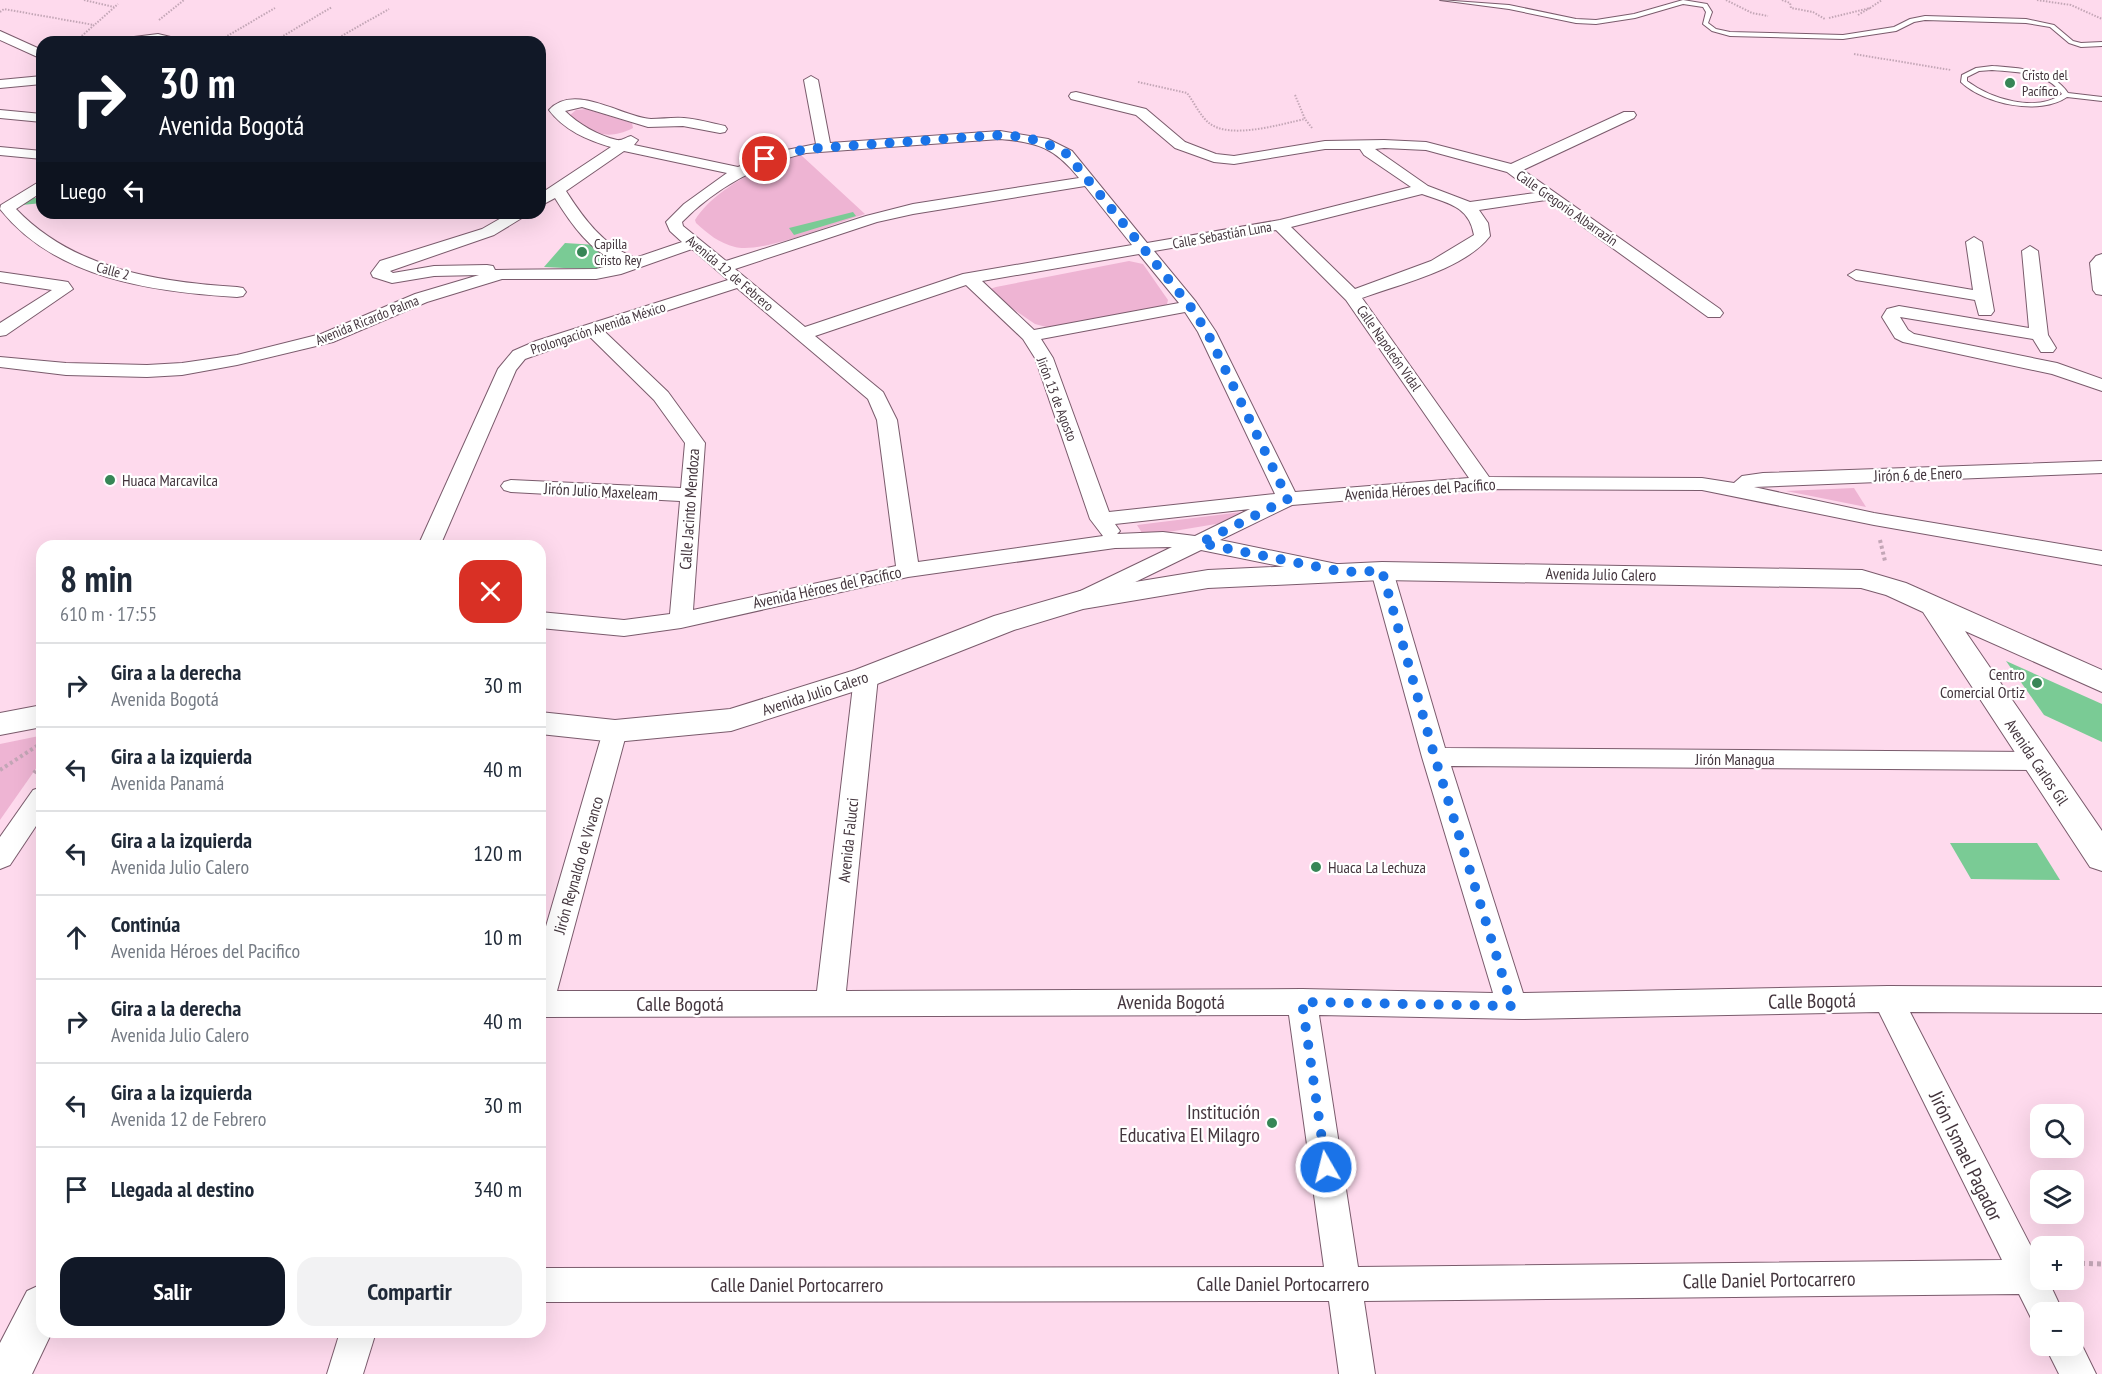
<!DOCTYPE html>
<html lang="es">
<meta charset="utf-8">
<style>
body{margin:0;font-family:"PT Sans Narrow",sans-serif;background:#f2f2f3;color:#1f2937;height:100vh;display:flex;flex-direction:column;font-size:22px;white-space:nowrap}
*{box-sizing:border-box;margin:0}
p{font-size:20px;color:#747a83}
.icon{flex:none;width:33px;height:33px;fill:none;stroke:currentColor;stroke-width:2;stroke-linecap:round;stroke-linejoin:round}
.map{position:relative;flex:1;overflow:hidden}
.panel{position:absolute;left:36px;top:540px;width:510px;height:798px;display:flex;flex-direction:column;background:#fff;border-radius:18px;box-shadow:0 6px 24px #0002}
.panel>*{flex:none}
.top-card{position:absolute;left:36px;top:36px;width:510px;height:183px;border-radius:18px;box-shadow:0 6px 24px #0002;background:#111827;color:#fff;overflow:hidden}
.controls{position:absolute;left:2030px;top:1104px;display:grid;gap:12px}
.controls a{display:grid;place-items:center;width:54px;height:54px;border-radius:12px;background:#fff;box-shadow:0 6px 24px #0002;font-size:30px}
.pin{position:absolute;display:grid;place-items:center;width:51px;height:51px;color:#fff;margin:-26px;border:3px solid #fff;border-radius:50%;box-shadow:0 2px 6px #0007}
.me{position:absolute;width:66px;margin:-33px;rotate:352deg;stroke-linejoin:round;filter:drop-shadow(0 0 4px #0008)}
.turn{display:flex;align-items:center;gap:21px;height:126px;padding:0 24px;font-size:27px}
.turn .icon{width:78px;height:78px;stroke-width:2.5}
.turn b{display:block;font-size:42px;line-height:51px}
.then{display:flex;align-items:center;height:57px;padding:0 24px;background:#0003;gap:12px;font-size:22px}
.round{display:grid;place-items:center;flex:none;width:63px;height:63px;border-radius:18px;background:#f2f2f3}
.head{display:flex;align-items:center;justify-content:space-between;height:102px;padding:0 24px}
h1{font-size:36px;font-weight:800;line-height:45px}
.button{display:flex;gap:12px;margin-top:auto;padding:12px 24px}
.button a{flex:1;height:69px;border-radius:18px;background:#111827;color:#fff;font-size:24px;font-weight:800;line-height:69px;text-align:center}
.button a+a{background:#f2f2f3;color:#1f2937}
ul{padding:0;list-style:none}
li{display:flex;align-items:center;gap:18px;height:84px;padding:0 24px;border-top:2px solid #e0e1e3}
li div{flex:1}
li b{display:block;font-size:22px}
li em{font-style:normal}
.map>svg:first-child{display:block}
</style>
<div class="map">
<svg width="2102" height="1374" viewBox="0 0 2102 1374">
<rect width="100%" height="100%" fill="#fedaed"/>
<g fill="#eeb4d3">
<path d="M586,109l46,14 1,5c-28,14 -42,4 -64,-12l7,-6z"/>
<path d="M801,155l64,59c-29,9 -103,40 -130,33 -16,-4 -27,-13 -39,-24l-1,-3c18,-30 72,-59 106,-65z"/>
<polygon points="1129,261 1143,264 1168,300 1167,304 1160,307 1050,328 1035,324 990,293 990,289 996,287"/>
<polygon points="1854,488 1866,507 1786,491"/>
<polygon points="1242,512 1234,521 1144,536 1137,525"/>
<polygon points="39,736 42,737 42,760 0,820 0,744"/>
</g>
<g fill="#7acb95">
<polygon points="29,198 42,198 42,203 22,205"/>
<polygon points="853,212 856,216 794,235 789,228"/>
<polygon points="565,243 596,245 614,259 604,270 544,267"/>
<polygon points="2006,661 2102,704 2102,742 2044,715"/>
<polygon points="1950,843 2037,843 2060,880 1971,879"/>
</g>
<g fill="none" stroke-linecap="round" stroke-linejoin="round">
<defs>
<g id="service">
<polygon points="1440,0 1509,5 1576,19 1596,20 1634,14 1683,0 1707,4 1712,12 1708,23 1716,29 1730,32 1843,35 1894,27 1910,19 1925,16 2026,19 2054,25 2073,41 2081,43 2102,42 2102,46 2081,47 2069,43 2050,27 2026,23 1925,20 1914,22 1896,31 1843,39 1730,36 1712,31 1703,24 1706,12 1703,7 1683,4 1635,18 1596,24 1576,23 1509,9"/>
<path d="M1992,66c26,2 60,3 76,27l34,4v4l-35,-4c-27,19 -83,7 -106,-15l1,-7 14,-7zM1992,70c24,2 56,2 70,24 -26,19 -71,5 -95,-13v-4l12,-6z"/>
</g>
<g id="minor">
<polygon points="0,31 42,50 42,59 0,40"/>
<polygon points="158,34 179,39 181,42 120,42 126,38"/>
<polygon points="42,76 42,84 0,88 0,80"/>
<path d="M811,76l7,4 12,63 170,-12 48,8 24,12 75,92 133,-23 131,-33 -47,-32 -4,-6h-35l-91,15 -20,-2 -39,-14 -39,-33 -65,-16 -2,-3 2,-3 5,-1 70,17 39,33 31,12 18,2 91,-15 59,-1 42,2 85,22 113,-52h10l2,3 -2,3 -111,52 197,139 3,4 -3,4h-12l-162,-117 -67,10 9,13 2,13c-25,33 -90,48 -128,62l127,179 213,1 32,5 8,-7 21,-3 339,-12v12l-348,14 120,26 228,38v14l-228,-40 -172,-35 -219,-1 -191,16 -72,35 131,27 3,5 -3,5 -8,2 -142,-29 -113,55 -8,2 -8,-2 -3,-5 3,-5 100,-48 -57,1 -207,29 -227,51 -57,8 -84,-8v-16l84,8 46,-6 10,-113 -169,-9 -7,-2 -3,-4 3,-4 7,-2 170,8 4,-45 -31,-43 -65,-64 -64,23 -9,11 -76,176h-22l80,-177 15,-18 23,-10 192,-61 -36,-31 -71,25 -25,5h-94l-75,23 -94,40 -96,23 -55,10 -35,2 -81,-2 -66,-8v-10l66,6 81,2 35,-2 55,-8 84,-21 94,-40 64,-19 -45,1 -42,7 -19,-6 -2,-4 9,-12 102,-32 28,-16h20l-36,22 -104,36 3,2 41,-7 53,-1 6,1 2,4 101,-1 23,-6c-29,-12 -48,-39 -64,-65l-15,8v-12l71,-47c-24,-7 -47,-17 -62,-37 25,-28 73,7 102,9 11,0 22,-2 33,-1 13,1 28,5 41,8l2,3 -2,3 -5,1 -37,-7 -35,1 -66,-20 -17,4c13,13 34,25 52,29 5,1 9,-3 14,-4l7,4 -4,5 104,22 34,-14 44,-9 -12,-64zM1000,139c38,3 55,9 79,39l-166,26 -47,12 -140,45 -43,-35 -1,-4c33,-34 77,-58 124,-69zM1384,148l42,2 81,22 28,21 -65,9 -42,-16 -53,-37zM624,151l103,22 -43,31 -18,18 4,9 12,11 -47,16c-32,-13 -51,-39 -69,-67zM1085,186l47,59 -169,29 -158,53 -70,-58 142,-47 36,-8zM1422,194c24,9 47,11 52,41l-43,26 -76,28 -64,-62zM1276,230l70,70 123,178 -174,14 -79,-160 -20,-30 -42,-51zM1139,254l40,49 -145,27 -52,-49zM966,285l57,54 12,19 55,161 13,17 -185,26 -21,-142 -14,-28 -68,-56zM737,288l131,111 9,21 19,146 -203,44 12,-167 -37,-51 -64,-61zM1185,312l13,20 77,162 -166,18 -56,-154 -12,-19zM1250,509l-55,27 -32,-4 -46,2 3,-3 -5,-7z"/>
<polygon points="0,110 42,114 42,122 0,118"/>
<polygon points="0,147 42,151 42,159 0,155"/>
<path d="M42,180v12l-26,17c57,60 142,73 221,78l6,1 3,4 -3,4 -6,1c-83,-5 -182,-18 -237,-88l1,-4z"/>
<polygon points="1974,237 1982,242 1994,311 1991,315 1979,315 1975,300 1856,280 1848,275 1856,270 1973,290 1966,242"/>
<polygon points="2030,246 2038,251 2048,335 2056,348 2053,352 2041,352 2033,339 1900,317 1908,330 1914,334 2057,363 2102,379 2102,391 2052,374 1903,342 1895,338 1882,317 1887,309 1899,306 2029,328 2022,251"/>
<polygon points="2102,254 2102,295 2096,294 2093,290 2090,263 2096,256"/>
<polygon points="0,272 62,281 68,282 73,289 6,335 0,336 0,323 52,290 0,282"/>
<path d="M1382,564l8,2 3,5 52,177 590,4 9,2 4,7 -4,7 -9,2 -584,-4 72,227 365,-7 214,1v26l-192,-1 130,252v16h8l15,32h-23v15l-6,-3 -15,-30 -655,7 11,73h-36l-10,-73 -789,1v-34l784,-1 -35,-252 -749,2v-70l63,-216 3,-6 9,-3 9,3 3,6 -70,260h260l37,-314 4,-6 8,-2 8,2 4,6 -32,314 456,-2 191,4 -71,-236 -51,-186 3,-5zM1879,1012l123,248 -644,7 -39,-252 203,4z"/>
<polygon points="42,787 42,817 10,865 0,869 0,837 33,790"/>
<polygon points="340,1332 376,1332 363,1374 327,1374"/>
<polygon points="2073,1332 2076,1333 2096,1374 2059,1374 2045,1346 2073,1346"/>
</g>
<g id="tertiary">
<polygon points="1382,562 1862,570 1906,583 2102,670 2102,692 1965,631 2102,831 2102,871 2090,867 1923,612 1886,595 1861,588 1382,580 1208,588 1083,609 1014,630 877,684 731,731 615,742 540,734 540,712 615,720 730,709 855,670 994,616 1080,591 1208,570"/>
<polygon points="42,705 42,727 0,735 0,713"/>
<polygon points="42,1284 42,1332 52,1332 32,1374 0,1374 0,1343 27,1291"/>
</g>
</defs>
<use href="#service" stroke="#7a5b6c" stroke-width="2"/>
<use href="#minor" stroke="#7a5b6c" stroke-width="2"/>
<use href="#tertiary" stroke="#7a5b6c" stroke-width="2"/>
<g stroke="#c3a6b6" stroke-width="2" stroke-dasharray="1.5 1.5" stroke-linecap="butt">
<polyline points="84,0 114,7"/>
<polyline points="1726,0 1752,13 1768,16"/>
<polyline points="1782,0 1790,3 1791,8 1813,12 1825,19"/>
<polyline points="2037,0 2071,5 2102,19"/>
<polyline points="0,12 4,9 94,25"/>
<polyline points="1858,15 1870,8"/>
<polyline points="1829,18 1870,8 1882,0"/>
<polyline points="159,20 184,0"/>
<polyline points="75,42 118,4"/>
<polyline points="217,42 275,8"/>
<polyline points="273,42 332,7"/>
<polyline points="331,42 389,9"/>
<polyline points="1854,54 1951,70"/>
<path d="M1138,82l49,11c7,9 13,23 22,30 21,17 72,1 96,-4"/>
<polyline points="1295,95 1305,119 1312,128"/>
<polyline points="256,213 262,213"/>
</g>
<g stroke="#c3a6b6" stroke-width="4" stroke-dasharray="3 3" stroke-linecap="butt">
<polyline points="1880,540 1885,561"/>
<polyline points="0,770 40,744"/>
<polyline points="34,773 42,762"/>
</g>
<polyline stroke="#c3a6b6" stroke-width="5" stroke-dasharray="4 4" stroke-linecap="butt" points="2073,1263 2102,1264"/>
<use href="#service" fill="#fff" fill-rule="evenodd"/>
<use href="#minor" fill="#fff" fill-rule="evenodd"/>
<use href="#tertiary" fill="#fff" fill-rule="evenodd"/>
</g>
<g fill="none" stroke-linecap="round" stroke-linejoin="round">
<path stroke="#1a73e8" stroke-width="10" stroke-dasharray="0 18" d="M765,159l41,-10 194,-14c25,1 45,6 67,19l123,152 17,26 81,167 -88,44 143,29 39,-1 53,187 77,248 -210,-4 24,165"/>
</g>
<g fill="#378656" stroke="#fff" stroke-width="2">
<circle cx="2010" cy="83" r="6"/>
<circle cx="582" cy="252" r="6"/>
<circle cx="110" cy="480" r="6"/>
<circle cx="2037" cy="683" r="6"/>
<circle cx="1316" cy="867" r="6"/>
<circle cx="1272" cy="1123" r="6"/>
</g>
<g text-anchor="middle" stroke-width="4.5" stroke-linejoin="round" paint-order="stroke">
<g font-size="14" fill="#43353d" stroke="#fff" text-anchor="start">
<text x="2022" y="80">Cristo del<tspan x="2022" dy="16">Pacífico</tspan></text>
<text x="594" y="249">Capilla<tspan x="594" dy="16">Cristo Rey</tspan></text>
</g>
<g font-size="14" fill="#43353d" stroke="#fff">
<text transform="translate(1567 208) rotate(35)" y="5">Calle Gregorio Albarrazín</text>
<text transform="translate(1222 235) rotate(-10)" y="5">Calle Sebastián Luna</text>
<text transform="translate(113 271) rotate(15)" y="5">Calle 2</text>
<text transform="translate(730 273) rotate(40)" y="5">Avenida 12 de Febrero</text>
<text transform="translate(367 320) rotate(-22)" y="5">Avenida Ricardo Palma</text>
<text transform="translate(598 328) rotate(-18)" y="5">Prolongación Avenida México</text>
<text transform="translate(1389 348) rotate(55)" y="5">Calle Napoleón Vidal</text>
<text transform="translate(1057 399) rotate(69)" y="5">Jirón 13 de Agosto</text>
</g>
<g font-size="16" fill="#43353d" stroke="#fff">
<text transform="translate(1918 474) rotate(-2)" y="6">Jirón 6 de Enero</text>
<text transform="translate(1420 489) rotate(-4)" y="6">Avenida Héroes del Pacífico</text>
<text transform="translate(601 491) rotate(3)" y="6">Jirón Julio Maxeleam</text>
<text transform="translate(689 509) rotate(-86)" y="6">Calle Jacinto Mendoza</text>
<text transform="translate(1601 574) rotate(1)" y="6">Avenida Julio Calero</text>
<text transform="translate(827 587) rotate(-12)" y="6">Avenida Héroes del Pacífico</text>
<text transform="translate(815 693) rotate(-18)" y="6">Avenida Julio Calero</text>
<text x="1735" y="765">Jirón Managua</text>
<text transform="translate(2037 762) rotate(56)" y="6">Avenida Carlos Gil</text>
<text transform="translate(848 840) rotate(-84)" y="6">Avenida Falucci</text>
<text transform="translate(578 865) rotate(-74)" y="6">Jirón Reynaldo de Vivanco</text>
</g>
<g font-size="16" fill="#43353d" stroke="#fff" text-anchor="start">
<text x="122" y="486">Huaca Marcavilca</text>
<text x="2025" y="680" text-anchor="end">Centro<tspan x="2025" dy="18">Comercial Ortiz</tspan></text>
<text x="1328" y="873">Huaca La Lechuza</text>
</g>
<g font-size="20" fill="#43353d" stroke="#fff">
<text transform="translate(1812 1001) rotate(-1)" y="7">Calle Bogotá</text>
<text x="1171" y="1009">Avenida Bogotá</text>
<text x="680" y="1011">Calle Bogotá</text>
<text transform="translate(1966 1156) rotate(64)" y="7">Jirón Ismael Pagador</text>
<text transform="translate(1769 1280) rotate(-1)" y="7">Calle Daniel Portocarrero</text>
<text x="1283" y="1291">Calle Daniel Portocarrero</text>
<text x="797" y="1292">Calle Daniel Portocarrero</text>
</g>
<g font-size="20" fill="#43353d" stroke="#fff" text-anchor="end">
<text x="1260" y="1119">Institución<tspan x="1260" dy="23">Educativa El Milagro</tspan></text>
</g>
</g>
</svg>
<div class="controls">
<a><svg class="icon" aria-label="search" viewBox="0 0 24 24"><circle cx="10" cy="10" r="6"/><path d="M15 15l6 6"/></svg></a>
<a><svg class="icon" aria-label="layers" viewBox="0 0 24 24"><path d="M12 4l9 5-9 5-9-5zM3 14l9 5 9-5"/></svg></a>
<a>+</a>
<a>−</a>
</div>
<div class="pin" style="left:765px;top:159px;background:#d93025"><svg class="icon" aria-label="arrive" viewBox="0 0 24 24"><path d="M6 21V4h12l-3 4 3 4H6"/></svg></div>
<svg class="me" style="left:1326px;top:1167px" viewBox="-20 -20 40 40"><circle r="17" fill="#1a73e8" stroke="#fff" stroke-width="3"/><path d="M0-11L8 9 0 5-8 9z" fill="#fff"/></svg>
<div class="top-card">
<div class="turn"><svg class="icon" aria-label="right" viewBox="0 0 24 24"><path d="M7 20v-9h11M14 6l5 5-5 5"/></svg><div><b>30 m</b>Avenida Bogotá</div></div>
<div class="then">Luego<svg class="icon" aria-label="left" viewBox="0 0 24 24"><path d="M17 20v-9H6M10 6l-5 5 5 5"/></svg></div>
</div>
<section class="panel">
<div class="head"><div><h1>8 min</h1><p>610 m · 17:55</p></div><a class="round" style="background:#d93025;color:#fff"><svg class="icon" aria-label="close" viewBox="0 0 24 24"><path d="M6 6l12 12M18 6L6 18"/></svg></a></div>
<ul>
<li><svg class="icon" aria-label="right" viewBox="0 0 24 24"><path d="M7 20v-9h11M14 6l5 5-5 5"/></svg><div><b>Gira a la derecha</b><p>Avenida Bogotá</p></div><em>30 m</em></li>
<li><svg class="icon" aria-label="left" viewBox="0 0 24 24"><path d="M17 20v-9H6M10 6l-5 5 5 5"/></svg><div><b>Gira a la izquierda</b><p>Avenida Panamá</p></div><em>40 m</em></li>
<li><svg class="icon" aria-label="left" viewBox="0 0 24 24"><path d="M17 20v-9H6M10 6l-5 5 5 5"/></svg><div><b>Gira a la izquierda</b><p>Avenida Julio Calero</p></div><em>120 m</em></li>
<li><svg class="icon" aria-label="ahead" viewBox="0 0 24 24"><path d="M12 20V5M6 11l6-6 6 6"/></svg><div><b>Continúa</b><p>Avenida Héroes del Pacifico</p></div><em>10 m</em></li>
<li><svg class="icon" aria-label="right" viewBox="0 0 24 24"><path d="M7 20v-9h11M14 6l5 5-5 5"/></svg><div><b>Gira a la derecha</b><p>Avenida Julio Calero</p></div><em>40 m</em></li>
<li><svg class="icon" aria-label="left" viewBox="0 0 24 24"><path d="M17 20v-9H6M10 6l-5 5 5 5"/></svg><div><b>Gira a la izquierda</b><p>Avenida 12 de Febrero</p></div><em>30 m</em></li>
<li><svg class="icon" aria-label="arrive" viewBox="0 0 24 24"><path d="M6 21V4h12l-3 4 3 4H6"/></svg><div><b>Llegada al destino</b></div><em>340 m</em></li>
</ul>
<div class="button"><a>Salir</a><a>Compartir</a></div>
</section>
</div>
